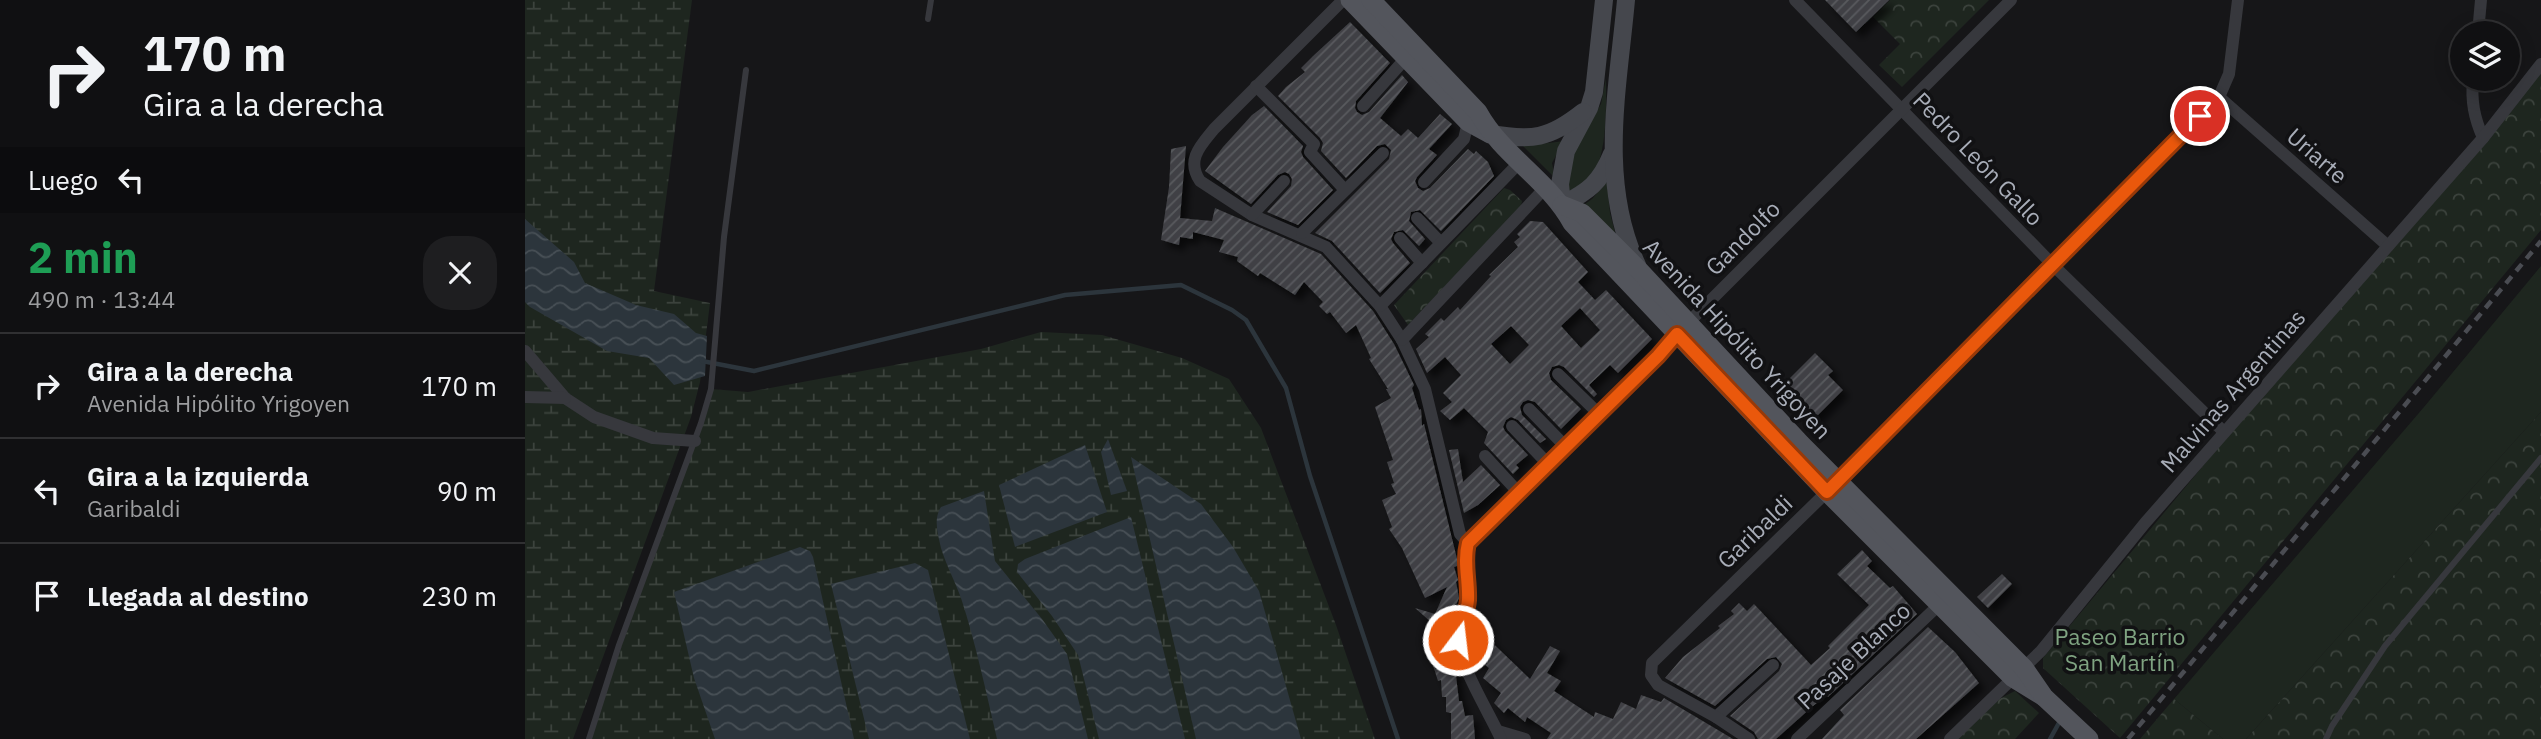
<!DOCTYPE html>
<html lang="es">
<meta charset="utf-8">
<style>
body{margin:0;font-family:"IBM Plex Sans",sans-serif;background:#1e1e20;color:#f1f3f6;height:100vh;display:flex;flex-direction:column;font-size:26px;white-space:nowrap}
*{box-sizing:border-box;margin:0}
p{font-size:23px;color:#9c9d9f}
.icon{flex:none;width:38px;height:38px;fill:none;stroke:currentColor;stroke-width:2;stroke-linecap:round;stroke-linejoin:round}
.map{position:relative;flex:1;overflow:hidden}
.drawer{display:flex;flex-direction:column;background:#101012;width:525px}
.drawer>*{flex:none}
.top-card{background:#101012;color:#f1f3f6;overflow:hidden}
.controls{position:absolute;left:1925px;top:21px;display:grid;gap:14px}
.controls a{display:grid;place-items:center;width:70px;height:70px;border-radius:50%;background:#101012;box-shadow:0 4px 18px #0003,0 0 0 2px #303032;font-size:35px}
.pin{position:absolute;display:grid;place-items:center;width:60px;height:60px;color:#fff;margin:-30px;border:4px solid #fff;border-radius:50%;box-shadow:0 2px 7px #0007}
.me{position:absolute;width:77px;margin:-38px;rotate:15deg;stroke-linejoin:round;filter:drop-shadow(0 0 5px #0008)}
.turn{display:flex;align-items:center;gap:24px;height:147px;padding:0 28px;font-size:32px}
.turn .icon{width:91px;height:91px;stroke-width:2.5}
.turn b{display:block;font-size:49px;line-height:60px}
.then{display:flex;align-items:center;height:66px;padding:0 28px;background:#0003;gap:14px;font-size:26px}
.round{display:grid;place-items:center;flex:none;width:74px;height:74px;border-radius:28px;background:#1e1e20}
.summary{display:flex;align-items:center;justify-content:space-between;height:119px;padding:0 28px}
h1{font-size:42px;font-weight:700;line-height:52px;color:#1e9e55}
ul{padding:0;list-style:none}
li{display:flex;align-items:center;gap:21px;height:105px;padding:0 28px;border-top:2px solid #303032}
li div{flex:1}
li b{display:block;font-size:26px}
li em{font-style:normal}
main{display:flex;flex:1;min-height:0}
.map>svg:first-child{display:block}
</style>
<main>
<section class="drawer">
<div class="top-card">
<div class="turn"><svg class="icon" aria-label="right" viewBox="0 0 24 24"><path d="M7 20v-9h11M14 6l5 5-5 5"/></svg><div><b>170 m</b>Gira a la derecha</div></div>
<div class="then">Luego<svg class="icon" aria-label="left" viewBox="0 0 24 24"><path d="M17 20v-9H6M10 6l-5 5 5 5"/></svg></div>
</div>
<div class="summary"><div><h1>2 min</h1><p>490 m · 13:44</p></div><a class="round"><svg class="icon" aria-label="close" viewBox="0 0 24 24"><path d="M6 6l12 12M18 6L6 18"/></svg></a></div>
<ul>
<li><svg class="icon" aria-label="right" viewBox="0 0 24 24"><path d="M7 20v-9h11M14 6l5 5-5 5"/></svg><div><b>Gira a la derecha</b><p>Avenida Hipólito Yrigoyen</p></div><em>170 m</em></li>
<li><svg class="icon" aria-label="left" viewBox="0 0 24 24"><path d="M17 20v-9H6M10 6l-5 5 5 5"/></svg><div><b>Gira a la izquierda</b><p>Garibaldi</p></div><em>90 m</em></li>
<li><svg class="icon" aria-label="arrive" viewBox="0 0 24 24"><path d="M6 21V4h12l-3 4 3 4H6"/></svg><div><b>Llegada al destino</b></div><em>230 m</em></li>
</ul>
</section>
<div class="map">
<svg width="2016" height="739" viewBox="0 0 2016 739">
<defs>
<pattern id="wetland-marsh" width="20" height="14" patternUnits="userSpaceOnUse" patternTransform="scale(1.75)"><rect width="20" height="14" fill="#1e261f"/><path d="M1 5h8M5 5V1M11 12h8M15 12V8" fill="none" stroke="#3c433d"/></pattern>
<pattern id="park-crowns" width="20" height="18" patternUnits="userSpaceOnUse" patternTransform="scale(1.75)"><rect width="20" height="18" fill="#1e261f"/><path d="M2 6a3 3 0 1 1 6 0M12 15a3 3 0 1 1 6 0" fill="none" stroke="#3c433d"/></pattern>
<pattern id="water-waves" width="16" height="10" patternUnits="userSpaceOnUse" patternTransform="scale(1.75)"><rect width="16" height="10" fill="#2c353c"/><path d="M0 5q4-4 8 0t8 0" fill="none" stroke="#485056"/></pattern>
<pattern id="building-hatch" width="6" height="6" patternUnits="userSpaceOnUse" patternTransform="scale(1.75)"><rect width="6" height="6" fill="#404145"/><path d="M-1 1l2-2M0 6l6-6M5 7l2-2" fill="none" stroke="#595a5e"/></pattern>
<filter id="shadow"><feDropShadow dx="6" dy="6" stdDeviation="3.5" flood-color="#0009"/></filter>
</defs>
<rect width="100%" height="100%" fill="#161618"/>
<g fill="#1e261f">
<path d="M1081,78c0,28 3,89 -22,107 -4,3 -11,4 -16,6l1,-23 4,-17 28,-47z"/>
<polygon points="1039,141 1027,163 1030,178 998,146"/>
<polygon points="1082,182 1085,213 1093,244 1056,207 1067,199"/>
<polygon points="2016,266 2016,412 1721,739 1698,739 1649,699 1899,407"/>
</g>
<g fill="url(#wetland-marsh)">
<polygon points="0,0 167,0 129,291 185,303 175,382 166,417 48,739 0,739"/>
<polygon points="516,332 577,335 657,358 704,379 736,428 811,625 850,739 64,739 186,389 223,392 456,349"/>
</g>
<g fill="url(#park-crowns)">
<polygon points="1365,0 1464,0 1377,87 1354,65 1375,44 1348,17"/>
<polygon points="2016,69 2016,230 1595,738 1518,668 1518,658 1688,454"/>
<polygon points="979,188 985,190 997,201 996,206 883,325 869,305"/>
<polygon points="2016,412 2016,739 1721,739"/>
<polygon points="1490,691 1514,713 1490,739 1432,739 1470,701"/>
<polygon points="1649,699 1698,739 1615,739"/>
</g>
<g fill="url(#water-waves)">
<polygon points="0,219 49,262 60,283 111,305 149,314 171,333 182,336 180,376 149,385 124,358 82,351 5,307 0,302"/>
<polygon points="583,439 602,491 586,495 576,452"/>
<polygon points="560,445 582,512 490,547 474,485"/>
<polygon points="606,457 676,504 708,547 734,591 776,739 671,739"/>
<path d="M459,491l11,70 47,58 25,35 21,85h-91c-11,-47 -21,-95 -36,-141 -6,-17 -15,-33 -20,-50 -3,-13 -8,-29 0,-41z"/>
<polygon points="606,517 660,739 574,739 553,655 527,616 492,572 493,564 500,559"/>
<polygon points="275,547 285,551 288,557 329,739 190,739 169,678 149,592"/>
<polygon points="390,563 403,570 445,739 344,739 306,584"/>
</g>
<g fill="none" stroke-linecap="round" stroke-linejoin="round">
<g stroke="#2c353c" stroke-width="4.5">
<polyline points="177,361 229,371 540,295 656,285 707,310 721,320 761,388 785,476 873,739"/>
<polyline points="1525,739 1535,721"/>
</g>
</g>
<g fill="url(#building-hatch)" fill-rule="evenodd" filter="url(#shadow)">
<polygon points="1300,0 1364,0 1331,32"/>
<polygon points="825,22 865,63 831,101 830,108 832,112 837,115 844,112 877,75 883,82 855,118 876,136 883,129 893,138 915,114 927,124 904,149 912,155 892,177 890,181 893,188 898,191 905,188 943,149 949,154 951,151 963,162 969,176 916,231 895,210 886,212 884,221 900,239 894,246 878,230 869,232 866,239 868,243 885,263 855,293 807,241 790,233 864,159 866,150 860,144 852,146 821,178 796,151 798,143 795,138 753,96 761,87 780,72 776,68 788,56"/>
<polygon points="739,106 778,146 776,152 778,157 808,190 773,225 742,212 766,186 767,179 764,174 760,172 753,175 726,204 680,171 698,147 727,115"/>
<polygon points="661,146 655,218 687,221 690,208 796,254 848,311 869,344 889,385 887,388 894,410 896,409 897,426 899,424 932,559 932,566 929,567 933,580 931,582 934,598 920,630 931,676 934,701 937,701 940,716 948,715 950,739 926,739 926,713 921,712 921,697 917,697 916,680 913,681 899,637 906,622 890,608 910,614 922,587 900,598 877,548 864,529 867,527 857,500 871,494 866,484 869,483 862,462 868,460 850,407 866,398 861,389 863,389 844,359 846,358 831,325 821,333 805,312 802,314 794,306 798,302 779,282 770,295 735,273 733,276 712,261 713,257 694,252 699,240 668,232 668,239 655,237 654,245 636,240 644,187 646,149"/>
<path d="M1005,221l13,1 45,50 -10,10 17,18 11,-10 46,49 -34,34 -8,-8 -21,20 8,9 -3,3 -30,-30 -5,-2 -7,2 -3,6 2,7 30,29 -20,20 -26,-27 -7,-2 -5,2 -3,5 2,8 24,24 -6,4 -22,-23 -7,-3 -5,3 -3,7 2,4 23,24 -12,10 3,3 -6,6 -29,-31 4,-11 -24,-24 -14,12 -10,-9 12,-9 -9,-9 18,-18 -16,-18 -18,16 -11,-24 13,-12 -4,-3 16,-16 3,3 14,-14 2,3 31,-34 -2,-1 29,-28 -4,-5 6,-5 -3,-3zM1055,308l20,22 -19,18 -20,-22zM986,326l18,19 -19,19 -19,-20z"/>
<polygon points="1290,353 1308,371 1303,375 1318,390 1287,421 1255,388"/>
<polygon points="933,449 938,482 956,465 975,485 953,505 939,513 924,450"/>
<polygon points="1337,550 1347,561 1342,566 1365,588 1368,586 1392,614 1303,697 1301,695 1288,706 1251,739 1233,739 1229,732 1205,716 1254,671 1257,664 1251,657 1242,659 1190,706 1140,678 1158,657 1195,628 1193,626 1209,614 1206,611 1214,603 1222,611 1229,604 1286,665 1305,648 1303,646 1344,605 1312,574"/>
<polygon points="1477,574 1487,584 1463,608 1452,597"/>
<polygon points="951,627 1005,679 1025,646 1035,651 1022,673 1036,681 1029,691 1069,717 1070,712 1088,719 1096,702 1111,709 1116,695 1136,702 1139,698 1208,739 1022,739 1026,733 1002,717 1000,722 983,708 979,713 969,703 976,693 958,678 964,668 945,653 943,648 942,640"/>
<polygon points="1403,627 1430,652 1454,683 1391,739 1297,739 1319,715 1315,710"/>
</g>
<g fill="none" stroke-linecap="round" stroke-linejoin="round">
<g stroke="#37383d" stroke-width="6">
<polyline points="403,19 406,0"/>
<polyline points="64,739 94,645 176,423 186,389 199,237 221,70"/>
<polyline points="1801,739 1807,726 1860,646 2016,458"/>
</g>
<g stroke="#37383d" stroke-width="12">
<path d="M818,0l-129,129c-14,17 -28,31 -14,52l52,34 74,32 54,59 22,34 23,49 35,145 8,9"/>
<polyline points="1270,0 1528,265 1699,432"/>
<polyline points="1953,33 1956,0"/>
<path d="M1948,79c-2,22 1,38 10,59"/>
<polyline points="731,86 789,144 785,152 820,190"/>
<polyline points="1694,97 1863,246"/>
<polyline points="838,106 881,58"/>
<polyline points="899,182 939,139 943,122"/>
<polyline points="727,215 759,181"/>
<polyline points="892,218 916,243"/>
<polyline points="777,233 858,153"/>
<polyline points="875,238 897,263"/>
<polyline points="855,306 994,163"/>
<polyline points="877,340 1020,188"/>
<polyline points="0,351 40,398 69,417 128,438 170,441"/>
<polyline points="1033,374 1074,414"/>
<polyline points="0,397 40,398"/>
<polyline points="1004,409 1041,447"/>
<polyline points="987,426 1023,464"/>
<polyline points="960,456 994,493"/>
<polyline points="1191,717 1248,665"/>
<polyline points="973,731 1000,739"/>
<path d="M976,739c-11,-25 -42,-74 -43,-100 -1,-13 8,-24 10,-37 2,-20 -6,-39 0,-59l190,-186 30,-34 323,-323"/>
<polyline points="1224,739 1191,717 1133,685 1126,675 1127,663 1313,481 1694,97 1704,74 1713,0"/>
<polyline points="1272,739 1415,604"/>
<polyline points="1425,739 1516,651 1620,523 1958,138 2016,64"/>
</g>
<g stroke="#45474d" stroke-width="18">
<path d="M1079,0l-10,92 -5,16 -23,43 -6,33 2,21c27,-14 38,-22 50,-51"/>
<path d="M1101,0c-8,89 -28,181 11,265"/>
<path d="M965,134c42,7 59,5 93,-22"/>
</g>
<g stroke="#53555c" stroke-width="19">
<polyline points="825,0 943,122 965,134"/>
<path d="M846,0l107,112c25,45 70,67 94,111l255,269 186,186 31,19"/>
<polyline points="1037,205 1057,213 1113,269 1276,444 1499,668 1519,697 1564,739"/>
</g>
<polyline stroke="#4a4c52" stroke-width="4.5" stroke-dasharray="9 7" stroke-linecap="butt" points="1603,739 2016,241"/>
</g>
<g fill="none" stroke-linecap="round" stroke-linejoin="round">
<defs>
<path id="route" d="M933,640c1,-14 9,-26 10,-40 1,-19 -5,-38 0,-57l190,-187 19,-22 150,158 373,-376"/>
</defs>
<use href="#route" stroke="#983908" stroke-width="18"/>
<use href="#route" stroke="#ea580c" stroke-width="12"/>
</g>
<g text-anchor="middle" stroke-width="7" stroke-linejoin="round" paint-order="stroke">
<g font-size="23" fill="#a8adb8" stroke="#111113">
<text transform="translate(1792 156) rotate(41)" y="8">Uriarte</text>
<text transform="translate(1453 159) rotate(46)" y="8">Pedro León Gallo</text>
<text transform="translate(1218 238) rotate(-45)" y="8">Gandolfo</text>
<text transform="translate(1212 339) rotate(47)" y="8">Avenida Hipólito Yrigoyen</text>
<text transform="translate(1708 391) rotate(-49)" y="8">Malvinas Argentinas</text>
<text transform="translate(1230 532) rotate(-44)" y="8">Garibaldi</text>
<text transform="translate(1329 656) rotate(-43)" y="8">Pasaje Blanco</text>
</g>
<g font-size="23" fill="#7fa381" stroke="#111113">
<text x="1595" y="645">Paseo Barrio<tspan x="1595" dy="26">San Martín</tspan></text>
</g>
</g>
</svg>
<div class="controls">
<a><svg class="icon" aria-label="layers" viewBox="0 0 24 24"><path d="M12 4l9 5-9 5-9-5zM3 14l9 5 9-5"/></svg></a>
</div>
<div class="pin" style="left:1675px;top:116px;background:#d93025"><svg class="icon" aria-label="arrive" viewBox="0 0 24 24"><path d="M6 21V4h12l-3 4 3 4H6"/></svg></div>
<svg class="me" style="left:933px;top:640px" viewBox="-20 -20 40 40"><circle r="17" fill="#ea580c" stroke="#fff" stroke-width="3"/><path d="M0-11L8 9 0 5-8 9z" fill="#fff"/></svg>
</div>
</main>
